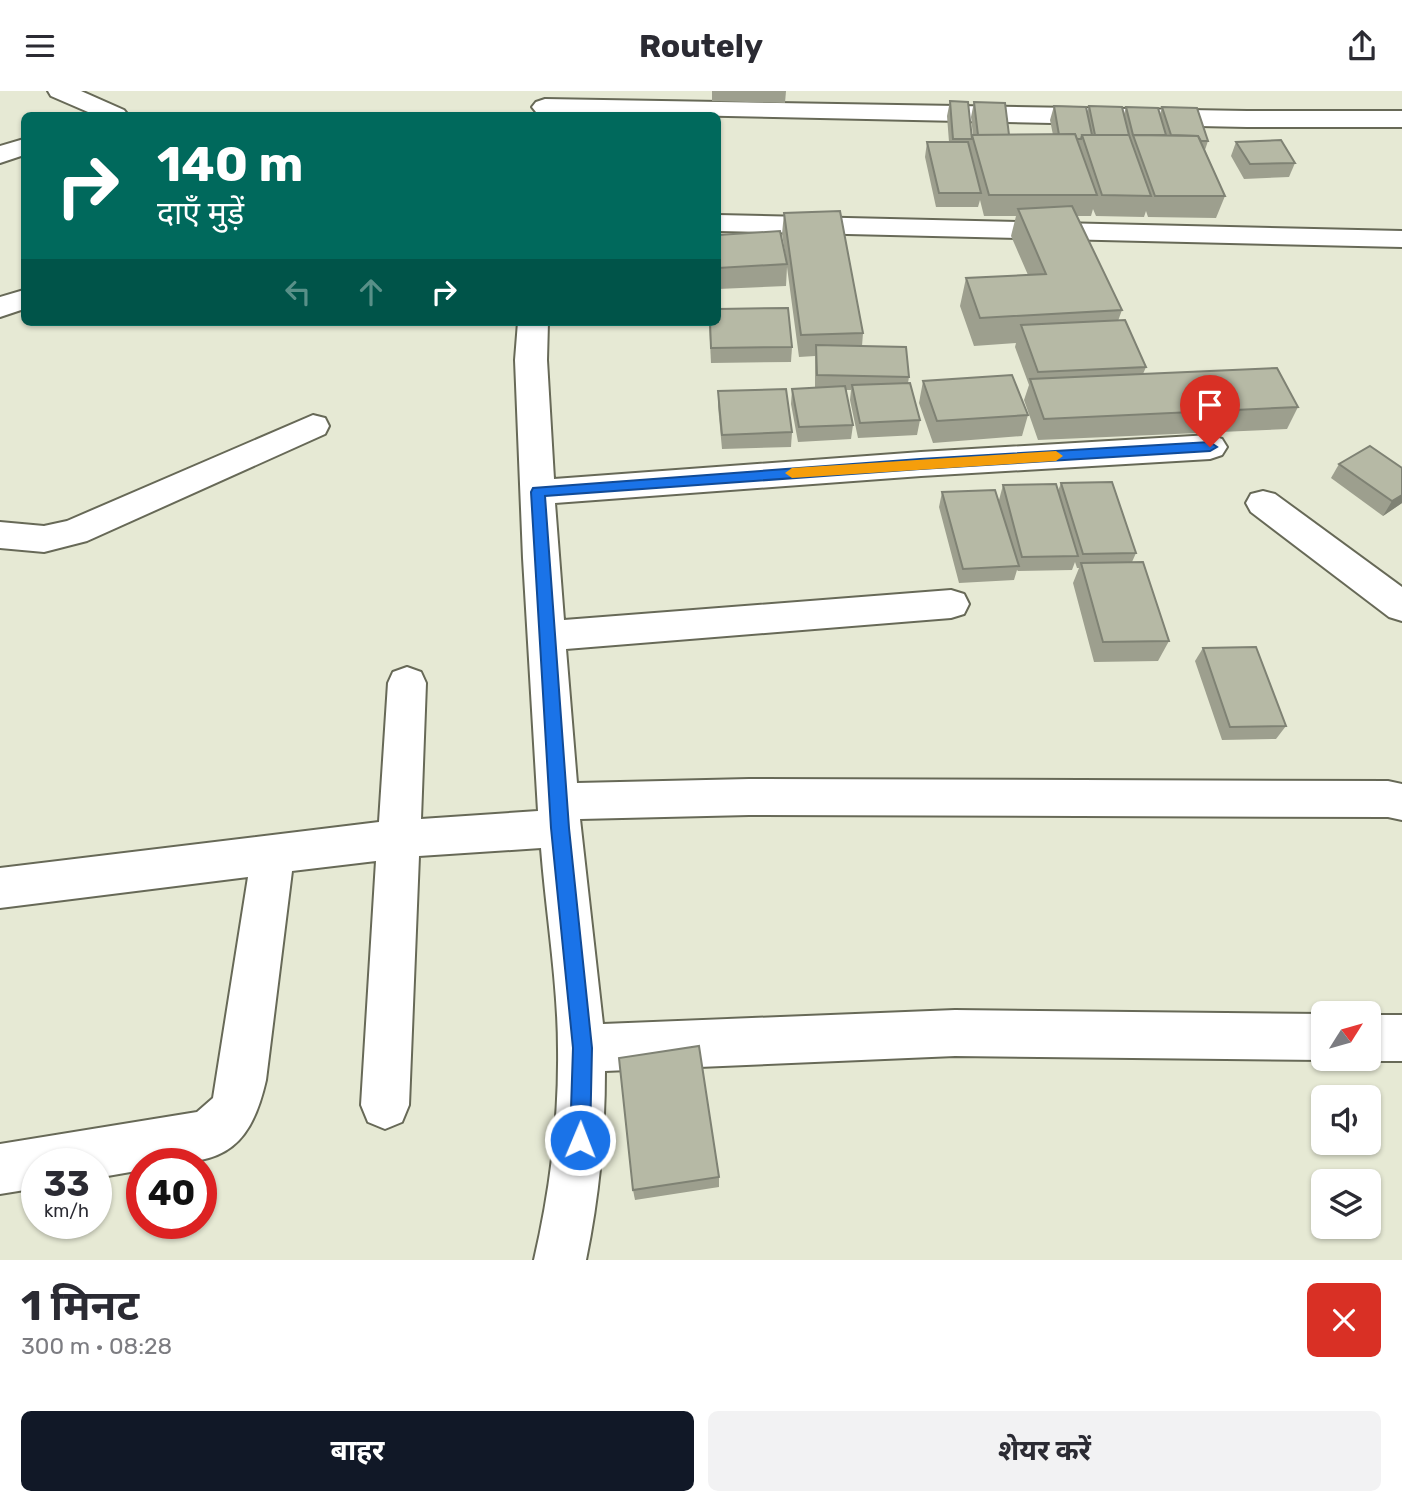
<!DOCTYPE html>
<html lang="hi">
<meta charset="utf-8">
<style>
body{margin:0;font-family:Rubik,"Noto Sans Devanagari",sans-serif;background:#f2f2f3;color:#2b2b33;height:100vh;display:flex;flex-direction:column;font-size:26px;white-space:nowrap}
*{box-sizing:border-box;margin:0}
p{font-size:23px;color:#7c7c81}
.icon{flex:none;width:38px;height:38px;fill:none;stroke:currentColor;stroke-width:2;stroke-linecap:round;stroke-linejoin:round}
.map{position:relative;height:1169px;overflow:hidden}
.drawer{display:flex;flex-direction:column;background:#fff;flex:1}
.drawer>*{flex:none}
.top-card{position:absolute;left:21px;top:21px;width:700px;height:214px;border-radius:10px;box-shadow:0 2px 5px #0004;background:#00695c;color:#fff;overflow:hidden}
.needle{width:46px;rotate:53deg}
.controls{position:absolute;left:1311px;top:910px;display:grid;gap:14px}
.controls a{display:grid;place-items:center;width:70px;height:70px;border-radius:10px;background:#fff;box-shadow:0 2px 5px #0004;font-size:35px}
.speed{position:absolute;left:21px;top:1057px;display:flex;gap:14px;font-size:35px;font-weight:700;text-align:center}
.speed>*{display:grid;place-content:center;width:91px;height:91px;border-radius:50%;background:#fff;box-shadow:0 2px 5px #0004;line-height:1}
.speed small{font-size:18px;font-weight:400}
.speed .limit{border:10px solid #d22;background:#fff;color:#111}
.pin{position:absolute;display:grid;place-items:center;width:60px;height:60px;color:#fff;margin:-72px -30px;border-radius:50% 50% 50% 0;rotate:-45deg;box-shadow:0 0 7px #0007}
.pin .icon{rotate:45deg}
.me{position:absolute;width:77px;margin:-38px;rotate:1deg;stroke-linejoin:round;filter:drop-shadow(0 0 5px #0008)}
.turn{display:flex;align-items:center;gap:24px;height:147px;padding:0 21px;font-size:32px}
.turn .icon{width:91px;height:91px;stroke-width:2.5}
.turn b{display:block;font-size:49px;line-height:60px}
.lanes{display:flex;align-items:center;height:66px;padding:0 21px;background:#0003;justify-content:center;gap:35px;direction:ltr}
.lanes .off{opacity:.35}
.round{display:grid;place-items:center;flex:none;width:74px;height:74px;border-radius:10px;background:#f2f2f3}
.summary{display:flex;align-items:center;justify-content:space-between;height:119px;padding:0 21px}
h1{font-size:42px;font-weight:700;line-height:52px}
.button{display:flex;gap:14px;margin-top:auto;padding:14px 21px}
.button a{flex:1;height:80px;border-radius:10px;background:#111827;color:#fff;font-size:28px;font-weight:700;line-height:80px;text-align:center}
.button a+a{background:#f2f2f3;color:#2b2b33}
header{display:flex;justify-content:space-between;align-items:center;height:91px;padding:0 21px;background:#fff;font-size:32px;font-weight:700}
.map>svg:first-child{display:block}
</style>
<header><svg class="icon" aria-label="menu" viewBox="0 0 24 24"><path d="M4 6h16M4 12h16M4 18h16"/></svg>Routely<svg class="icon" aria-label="share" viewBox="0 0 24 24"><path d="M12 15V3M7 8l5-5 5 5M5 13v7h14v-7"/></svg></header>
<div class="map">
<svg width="1402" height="1169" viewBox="0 0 1402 1169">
<rect width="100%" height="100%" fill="#e6e9d4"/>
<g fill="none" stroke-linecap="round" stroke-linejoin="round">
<defs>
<g id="minor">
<polygon points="48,0 81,0 124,19 128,24 95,24 51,5"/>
<polygon points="545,8 1247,20 1402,20 1402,36 1247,36 536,21 532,16 536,11"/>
<polygon points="24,48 24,64 0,72 0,55"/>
<polygon points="718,124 1402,140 1402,156 718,140"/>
<polygon points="24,199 24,218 0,226 0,206"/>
<path d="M518,231h30l-1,38 7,119 367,-27 289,-17 12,4 5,8 -5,8 -12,4 -289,17 -366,27 9,117 387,-30 13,4 5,10 -5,10 -13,4 -385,31 11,134 172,-4 639,2 14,3v36l-14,-3 -639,-2 -169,4 23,205 352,-14 368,4v45h4l-4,1 -368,-4 -350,15c0,64 -6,126 -19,189h-52c16,-69 25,-139 24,-211 0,-65 -12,-136 -17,-201l-122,8 -10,249 -7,17 -17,7 -17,-7 -7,-17 15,-244 -84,10 -26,209c-18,78 -50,84 -124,84v6l-46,8v-14h-59v24l-37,6v-50l197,-32 16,-14 35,-221 -248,31v-40l379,-46 9,-139 5,-11 14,-5 14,5 5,11 -5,136 117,-8 -15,-253 -8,-198z"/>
<polygon points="313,324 325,327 329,335 325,343 87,450 44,461 0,457 0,431 44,435 67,430"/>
<polygon points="1263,400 1275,403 1402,496 1402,530 1389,526 1251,421 1246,412 1251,403"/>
<polygon points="1368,924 1402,924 1402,970 1368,970 1362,968 1368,968"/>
</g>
</defs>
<use href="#minor" stroke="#676957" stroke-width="4"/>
<use href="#minor" fill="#fff" fill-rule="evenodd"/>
</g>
<g fill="#9d9f8e">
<polygon points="712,0 786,0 785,12 712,10"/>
<polygon points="950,10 972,46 973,44 971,26 974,11 1009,44 1053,44 1050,29 1054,15 1087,21 1089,15 1124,23 1126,16 1160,23 1162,16 1208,50 1205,59 1225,105 1216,127 1148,126 1146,120 1144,126 1096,125 1093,118 1091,125 1077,125 1122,219 1118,230 1146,276 1143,283 1298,316 1287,338 1038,349 1024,309 1029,294 1015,256 1016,252 974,255 960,215 966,187 1028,184 1011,145 1016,125 984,125 980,109 978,116 936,116 925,66 927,51 949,51 947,25"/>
<polygon points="1236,51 1295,72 1289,86 1244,88 1231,65"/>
<polygon points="784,122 863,242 862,255 909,286 908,292 920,329 917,344 858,347 850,309 851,299 845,299 853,334 851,348 798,351 791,313 792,298 815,297 815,265 799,266 787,176 786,195 718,198 718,144 786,167 782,143"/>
<polygon points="594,231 618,231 594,233"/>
<polygon points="709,231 718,231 792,256 791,271 711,272"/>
<polygon points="923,290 1028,324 1022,345 933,352 919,312"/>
<polygon points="718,300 792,341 791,356 722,358 718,315"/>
<polygon points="1339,373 1402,412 1383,425 1331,387"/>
<polygon points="1061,392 1136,462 1132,471 1169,550 1158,570 1094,571 1073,492 1079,477 1077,477 1075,471 1072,479 1018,480 1017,479 1014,489 959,492 939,416 942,401 999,409 1003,394 1058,400"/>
<polygon points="1203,557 1286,635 1276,648 1222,649 1195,570"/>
<polygon points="719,1086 719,1096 635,1109 633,1099"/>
</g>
<polygon fill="#7f8274" points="1402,404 1402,412 1383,425 1392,410"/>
<g fill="#b6b9a5" stroke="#7f8274" stroke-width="2">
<polygon points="950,10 968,11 972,48 953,48"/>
<polygon points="974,11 1005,12 1009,44 978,44"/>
<polygon points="1054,15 1086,16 1092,44 1082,44 1081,48 1077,48 1075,43 1059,44"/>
<polygon points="1089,15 1122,16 1129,44 1095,44"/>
<polygon points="1126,16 1158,17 1166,44 1133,44"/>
<polygon points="1162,16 1197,17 1208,50 1201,50 1198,45 1171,44"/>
<polygon points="1075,43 1097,104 989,104 972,44"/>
<polygon points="1082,44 1129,44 1151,105 1102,104"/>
<polygon points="1133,44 1198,45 1225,105 1155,105"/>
<polygon points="1281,49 1295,72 1250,73 1236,51"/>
<polygon points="927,51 968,51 981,102 939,102"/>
<polygon points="1072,115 1122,219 980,227 966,187 1046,183 1018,118"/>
<polygon points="840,120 863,242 801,244 784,122"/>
<polygon points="780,140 787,173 718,177 718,144"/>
<polygon points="788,217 792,256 711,257 710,231 718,231 718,218"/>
<polygon points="1125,229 1146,276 1038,281 1021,234"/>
<polygon points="816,254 906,256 909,286 817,284"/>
<polygon points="1277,277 1298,316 1044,328 1030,288"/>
<polygon points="1012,284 1028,324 937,330 923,290"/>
<polygon points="910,292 920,329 860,332 852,294"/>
<polygon points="845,295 853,334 799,336 792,298"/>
<polygon points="786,298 792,341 722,344 718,300"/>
<polygon points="1370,355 1402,377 1402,404 1392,410 1339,373"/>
<polygon points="1112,391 1136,462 1083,463 1061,392"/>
<polygon points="1056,393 1078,465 1022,466 1003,394"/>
<polygon points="995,399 1019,475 963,478 942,401"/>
<polygon points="1143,471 1169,550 1103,551 1081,472"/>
<polygon points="1256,556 1286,635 1230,636 1203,557"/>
<polygon points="699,955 719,1086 633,1099 619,967"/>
</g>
<polygon fill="#1a73e8" stroke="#114b97" stroke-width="2" points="1210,351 1217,356 1210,360 920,378 545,405 569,737 592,957 590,1049 587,1057 580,1060 573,1057 570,1049 573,957 551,737 531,401 533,397 920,368"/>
<polygon fill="#f59e0b" points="1056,360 1063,365 1056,370 792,387 785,382 792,377"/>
</svg>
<div class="controls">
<a><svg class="needle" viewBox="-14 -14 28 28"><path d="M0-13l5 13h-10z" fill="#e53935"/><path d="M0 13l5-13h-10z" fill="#7c7c81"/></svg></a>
<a><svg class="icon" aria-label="sound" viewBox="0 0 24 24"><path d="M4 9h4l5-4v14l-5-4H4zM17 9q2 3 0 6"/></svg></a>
<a><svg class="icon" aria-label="layers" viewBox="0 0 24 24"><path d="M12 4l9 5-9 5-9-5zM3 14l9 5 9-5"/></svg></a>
</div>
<div class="speed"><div>33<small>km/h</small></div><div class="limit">40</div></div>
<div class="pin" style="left:1210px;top:356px;background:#d93025"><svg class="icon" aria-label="arrive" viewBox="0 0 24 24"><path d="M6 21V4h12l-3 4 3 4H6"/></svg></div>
<svg class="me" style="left:580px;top:1049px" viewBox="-20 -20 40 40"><circle r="17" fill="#1a73e8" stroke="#fff" stroke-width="3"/><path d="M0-11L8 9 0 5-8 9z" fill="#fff"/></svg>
<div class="top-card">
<div class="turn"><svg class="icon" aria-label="right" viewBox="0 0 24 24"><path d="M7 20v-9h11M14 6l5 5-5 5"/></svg><div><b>140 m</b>दाएँ मुड़ें</div></div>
<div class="lanes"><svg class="icon off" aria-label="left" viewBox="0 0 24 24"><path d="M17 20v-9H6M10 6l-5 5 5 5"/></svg><svg class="icon off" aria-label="ahead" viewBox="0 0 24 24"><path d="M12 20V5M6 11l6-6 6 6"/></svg><svg class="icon" aria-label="right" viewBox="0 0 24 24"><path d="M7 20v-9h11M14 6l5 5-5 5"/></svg></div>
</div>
</div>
<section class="drawer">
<div class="summary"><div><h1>1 मिनट</h1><p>300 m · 08:28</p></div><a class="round" style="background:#d93025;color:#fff"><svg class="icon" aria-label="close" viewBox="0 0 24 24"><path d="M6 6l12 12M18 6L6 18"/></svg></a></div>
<div class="button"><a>बाहर</a><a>शेयर करें</a></div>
</section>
